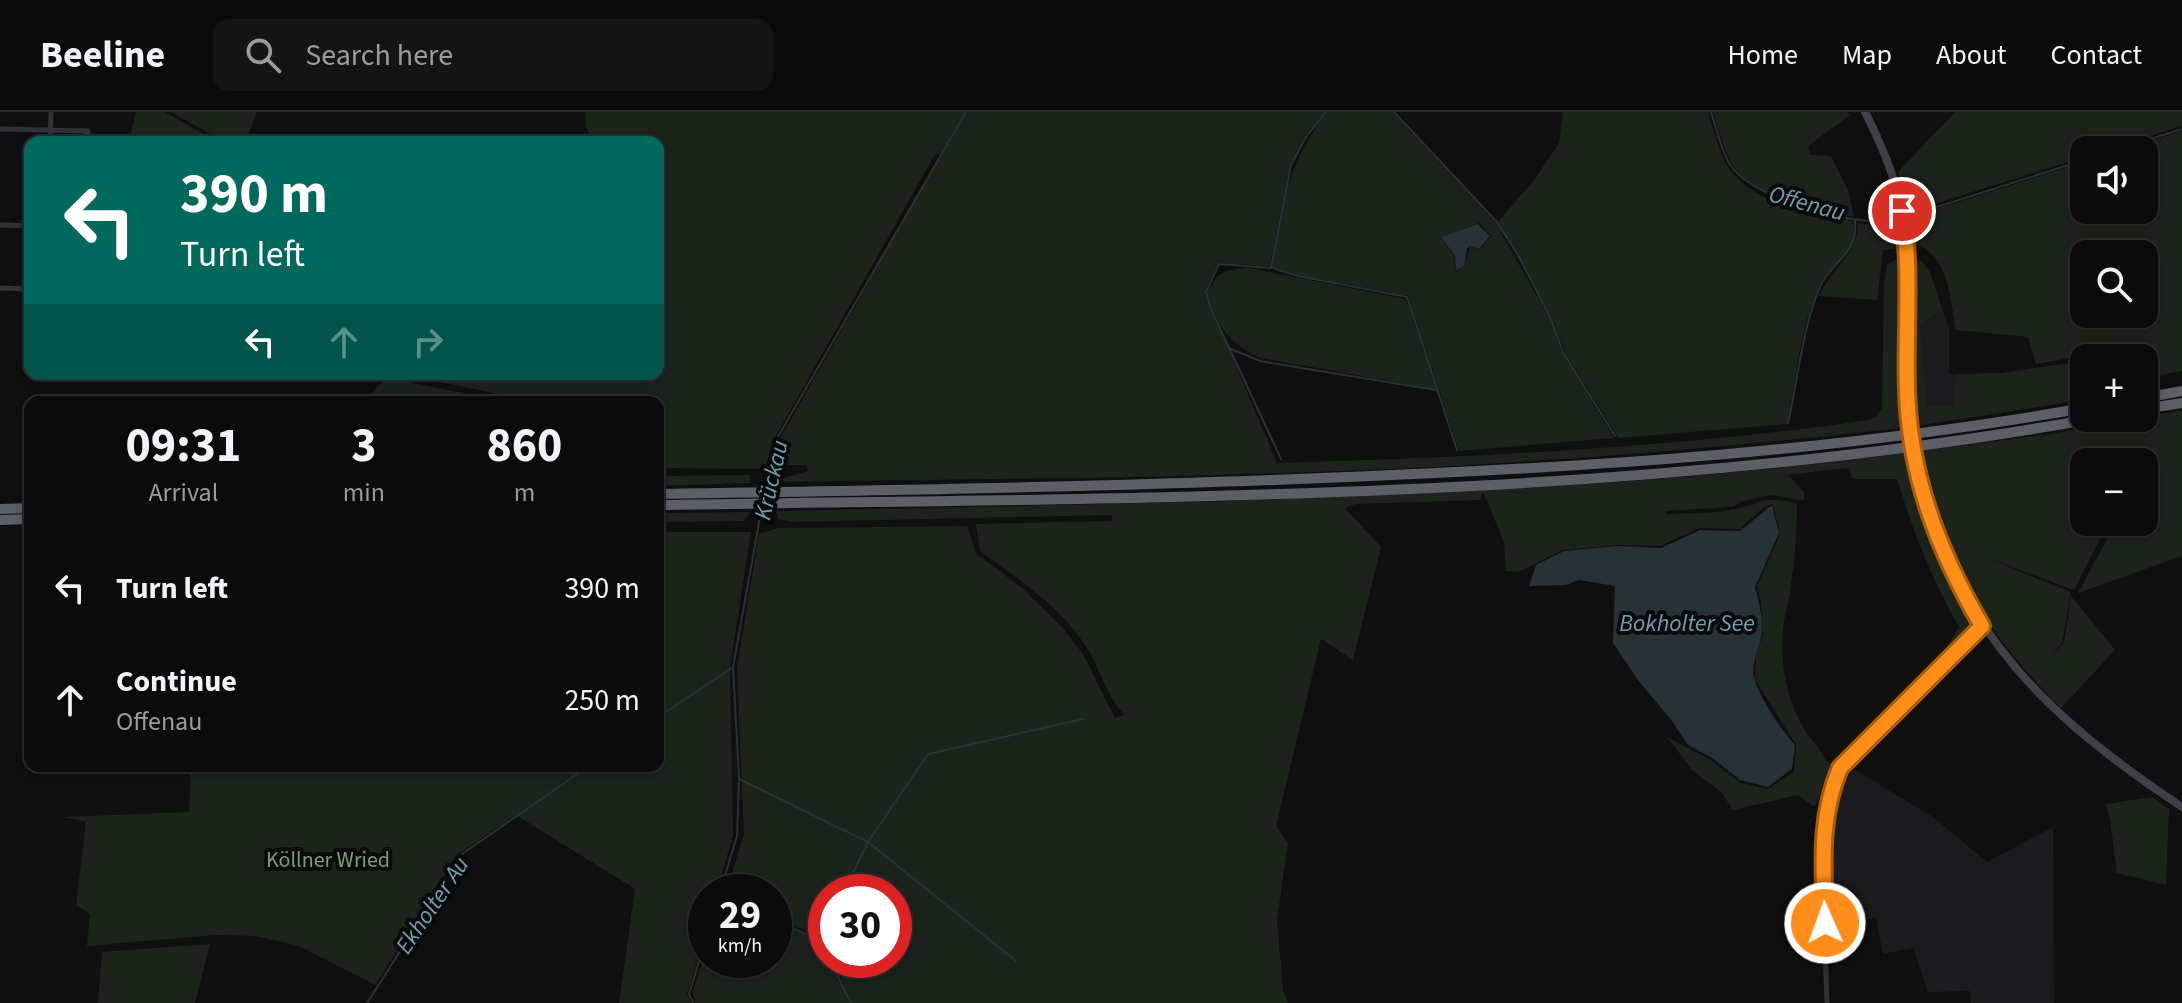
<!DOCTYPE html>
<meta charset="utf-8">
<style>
body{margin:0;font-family:"Source Sans 3",sans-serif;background:#141415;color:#f1f3f6;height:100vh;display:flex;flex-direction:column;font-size:30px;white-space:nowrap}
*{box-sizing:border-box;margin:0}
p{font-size:26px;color:#9a9b9d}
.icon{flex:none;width:44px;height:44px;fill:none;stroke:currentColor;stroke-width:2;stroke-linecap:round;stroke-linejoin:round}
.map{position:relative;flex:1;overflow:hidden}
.drawer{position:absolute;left:24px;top:284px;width:640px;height:376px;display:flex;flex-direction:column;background:#0b0b0c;border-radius:16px;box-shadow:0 4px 12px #0003,0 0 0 2px #2b2b2d}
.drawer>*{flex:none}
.top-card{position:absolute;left:24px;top:24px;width:640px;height:244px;border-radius:16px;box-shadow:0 4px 12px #0003,0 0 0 2px #2b2b2d;background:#00695c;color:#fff;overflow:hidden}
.buttons{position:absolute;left:2070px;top:24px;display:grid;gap:16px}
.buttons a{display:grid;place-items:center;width:88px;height:88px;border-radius:16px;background:#0b0b0c;box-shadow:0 4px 12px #0003,0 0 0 2px #2b2b2d;font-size:40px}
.speed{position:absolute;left:688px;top:762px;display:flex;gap:16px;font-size:40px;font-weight:700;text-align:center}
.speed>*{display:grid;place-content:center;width:104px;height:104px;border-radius:50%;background:#0b0b0c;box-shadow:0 4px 12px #0003,0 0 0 2px #2b2b2d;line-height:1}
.speed small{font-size:20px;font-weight:400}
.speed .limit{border:12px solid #d22;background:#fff;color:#111}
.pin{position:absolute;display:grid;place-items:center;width:68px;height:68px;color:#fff;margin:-34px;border:4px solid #fff;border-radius:50%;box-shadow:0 2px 8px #0007}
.me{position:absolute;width:88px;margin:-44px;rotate:358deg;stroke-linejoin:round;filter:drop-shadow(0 0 6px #0008)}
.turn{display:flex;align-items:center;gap:28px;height:168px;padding:0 24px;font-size:36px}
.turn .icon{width:104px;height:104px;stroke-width:2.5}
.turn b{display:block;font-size:56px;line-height:68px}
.lanes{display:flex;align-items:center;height:76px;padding:0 24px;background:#0003;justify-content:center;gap:40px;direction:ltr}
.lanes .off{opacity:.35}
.eta{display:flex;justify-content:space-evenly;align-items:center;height:136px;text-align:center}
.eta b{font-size:48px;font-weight:700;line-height:56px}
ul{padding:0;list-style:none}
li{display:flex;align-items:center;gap:24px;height:112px;padding:0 24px}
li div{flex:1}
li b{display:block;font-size:30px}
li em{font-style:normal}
header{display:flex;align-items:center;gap:48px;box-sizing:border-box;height:112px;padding:0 40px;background:#0b0b0c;border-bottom:2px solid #2b2b2d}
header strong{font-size:38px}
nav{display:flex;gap:44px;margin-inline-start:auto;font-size:28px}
.search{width:560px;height:72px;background:#141415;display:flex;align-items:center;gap:20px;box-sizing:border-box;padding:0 28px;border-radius:16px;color:#9a9b9d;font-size:30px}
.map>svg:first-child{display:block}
</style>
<header>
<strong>Beeline</strong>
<div class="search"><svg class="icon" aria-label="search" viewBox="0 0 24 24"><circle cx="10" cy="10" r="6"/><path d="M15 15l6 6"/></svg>Search here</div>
<nav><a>Home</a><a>Map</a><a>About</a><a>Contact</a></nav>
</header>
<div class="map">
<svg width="2182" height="891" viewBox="0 0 2182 891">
<rect width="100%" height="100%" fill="#0f0f10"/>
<g fill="#1b1b1d">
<polygon points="1942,196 1949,216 1949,262 1956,262 1952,294 1927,294 1920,214"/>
<polygon points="1854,657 1933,705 1987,750 2053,715 2054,891 1971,891 1970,879 1928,880 1913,836 1883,842 1876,806 1828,814 1836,693 1845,670"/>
</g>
<g fill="#1b231b" fill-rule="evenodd">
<polygon points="136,0 165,0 218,30 129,30"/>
<polygon points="171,0 257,0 246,30 225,30"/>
<path d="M585,0h740l-20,24 -15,29 -20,101 -52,-3 -13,29 72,171c197,-6 397,-15 592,-43l8,-4 5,-8 2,-125 3,-18 11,-7 4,170c-207,23 -414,39 -622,45 -165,6 -331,6 -496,9l-1,-4 26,-7 -3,-6h-32l4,-23 165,-290 -9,4 -161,285 -7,28 -108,-1v-66h-121l-121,-25 1,-3h241v-65l4,-1 -4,-10v-156h-65l-7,-16z"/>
<path d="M1328,0h64l103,110 55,97 12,33 52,86 -155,13 -51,-155 -110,-21 -26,-8c12,-61 14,-106 56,-155zM1479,111l12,13 -12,14 -9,-4 -5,19 -9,7 -2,-16 -13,-19z"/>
<path d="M1563,0h145c6,17 11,43 22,58 26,36 83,41 123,51 4,34 -18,37 -32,63 -21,38 -25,97 -34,140l-169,14 -53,-86 -13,-34 -54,-96 36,-42 25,-37z"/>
<path d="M1713,0h134l3,3 -42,31 3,9 20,1 17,34 6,27c-38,-9 -97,-16 -121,-51 -9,-15 -14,-37 -20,-54z"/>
<polygon points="1955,0 2182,0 2182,14 2107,38 2084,38 2084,45 1918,97 1908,93 1898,60"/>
<path d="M2182,19v240l-38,7v-20l-64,-2 -44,8 -8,-27 -72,-7c-6,-30 -7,-77 -42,-86l-4,-23 14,-8 160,-51v48h60v-60h-23zM2084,142h60v60h-60z"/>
<path d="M1858,111l26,3 11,-3 2,25 -14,2 -6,50 -58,-4c12,-27 39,-42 39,-73z"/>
<polygon points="1911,147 1922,149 1930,160 1942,196 1920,214 1927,293 1952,294 1956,262 2002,261 2084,249 2084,288 1916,314 1911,229"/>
<path d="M1249,156l157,31 30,90 -176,-31c-33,-17 -41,-29 -53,-65 10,-22 19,-24 42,-25z"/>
<polygon points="386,266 510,290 364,290"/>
<path d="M2182,298v146l-104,37 38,-71h28v-60h-60v60h25l-35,68 -87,-32 84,34 -9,51 -12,16 14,-16 7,-47 44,54 -54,58c-76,-76 -122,-150 -142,-257l131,-17z"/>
<path d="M1906,341c12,64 36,120 69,176l-32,31 -3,-2 19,-31c-27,-47 -46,-96 -62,-148h-44l-5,-11 -60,7 16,17v9l-32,-6 -29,6 -11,6 -66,4v3c21,-1 43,0 63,-4 29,-4 35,-17 68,-6 0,27 -2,54 -6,81 -1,12 -5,24 -7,37 -6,43 4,91 32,123 6,7 7,14 15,19l-16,43 -17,-12 -65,15 -12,-18 -29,-22 -25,-33 44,23 28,22 29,7 26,-17 2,-27 -41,-66 1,-28 7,-15 -2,-34 -4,-16 23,-52 -7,-30 -8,2 -25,23 -41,-1 -38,18 -44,-1 -54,5 -45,22 -12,-1 -2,-29 -20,-48 -3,1v5l-125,4 -11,4 36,39 -28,113 -32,-21 -45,187 12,17 -11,77 6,70 5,13h-436l-19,-43h61v-68h-68v54l-4,-8 -48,-20v-26h-48l18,-58 -7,-166 22,-134 20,-6 188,-2 9,27 47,36 39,38 21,27 32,64 10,-3c-18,-18 -24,-43 -36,-64 -26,-44 -70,-71 -109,-100l-4,-27 136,-3v-6l-321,7 -13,-3 -2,-8c377,-9 755,-9 1130,-58z"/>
<polygon points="749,363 751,371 658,374 658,364"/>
<polygon points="750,400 744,409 658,410 658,401"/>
<polygon points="658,420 751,420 730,555 733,723 717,780 706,780 706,821 687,882 691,891 619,891 635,777 516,703 460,741 375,873 299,834 256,824 215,823 87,834 90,802 76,793 86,710 64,705 189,700 191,654 658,654"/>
<polygon points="2152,685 2169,697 2166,773 2117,761 2110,707 2106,692"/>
<polygon points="774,809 820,829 826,848 829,848 850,891 695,891 693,878 706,839 706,848 774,848"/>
<polygon points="210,832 195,891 98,891 102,840"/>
</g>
<g fill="#273236">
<polygon points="1478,112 1490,124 1479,137 1470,134 1467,136 1465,153 1456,159 1455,144 1441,125"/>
<path d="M1772,393l7,28 -24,54c4,14 9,35 6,50 -3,14 -11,29 -6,43 5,19 27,51 40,65l-3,24 -24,18 -28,-7 -28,-22 -25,-14 -15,-23 -34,-41 -25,-37 2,-57 -36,-6 -13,5 -37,1 7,-21 28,-14 53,-5 44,2 39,-18 40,1z"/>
</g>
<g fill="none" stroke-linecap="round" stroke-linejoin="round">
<g stroke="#273236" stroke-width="2">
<polyline points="1394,0 1496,109 1518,143 1551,207 1563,240 1615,324"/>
<path d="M1711,0c6,17 11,43 22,57 25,31 130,61 167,50"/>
<polyline points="2116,38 2182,17"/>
<polyline points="1906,105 2084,48"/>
<polyline points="1273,156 1298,164 1407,185 1457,338"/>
<polyline points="1231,237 1260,249 1436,278"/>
<path d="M1788,311c9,-39 16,-106 34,-140 14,-25 36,-29 33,-63"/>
<polyline points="1281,347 1211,197 1206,180 1219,152 1271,156 1291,53 1306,25 1326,0"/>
<polyline points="766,376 776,328 966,0"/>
<polyline points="658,605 733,555"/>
<polyline points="739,667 868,730 1016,849"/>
<polyline points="720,780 737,724 739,667 733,555 762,394"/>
<polyline points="844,780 868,730 928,642 1083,607"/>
<polyline points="774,808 820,828"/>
<polyline points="826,816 820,828 826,840"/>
<polyline points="830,848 851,891"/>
<polyline points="367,891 462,742 589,654"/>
<polyline points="693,891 689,882 706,826"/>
</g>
<g stroke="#303236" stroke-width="5">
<polyline points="0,17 88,19 88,30"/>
<polyline points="50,30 51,0"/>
<polyline points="0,113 30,114"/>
<polyline points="0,176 30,177"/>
<polyline points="1827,891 1822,750 1829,683 1840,656 1982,514"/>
</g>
<g stroke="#3e4146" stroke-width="8">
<path d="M1865,0c19,37 35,76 40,117 8,60 0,121 2,181"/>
<path d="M1917,363c44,160 130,242 265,332"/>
</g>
<g stroke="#5b6067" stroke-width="10">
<polyline points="2144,286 2182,279"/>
<polyline points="2144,297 2182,291"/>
<path d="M658,382c230,-4 460,-7 690,-17 246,-10 493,-26 736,-69"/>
<path d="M658,393c475,-8 970,-2 1439,-87"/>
<polyline points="0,397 30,396"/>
<polyline points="0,408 30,407"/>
</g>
<polyline stroke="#3e4146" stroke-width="8" points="1907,298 1917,363"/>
</g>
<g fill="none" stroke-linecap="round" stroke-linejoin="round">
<defs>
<path id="route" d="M1825,811c-1,-54 -7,-103 15,-155l142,-142c-43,-74 -73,-150 -75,-237 -2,-59 5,-119 -5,-178"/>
</defs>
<use href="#route" stroke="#a55c10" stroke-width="20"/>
<use href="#route" stroke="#fe8e19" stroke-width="14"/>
</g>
<g text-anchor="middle" stroke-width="8" stroke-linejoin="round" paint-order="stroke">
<g font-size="22" fill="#789f74" stroke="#0a0a0b">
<text x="328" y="755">Köllner Wried</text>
</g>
<g font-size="24" font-style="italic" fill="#729db1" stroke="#0a0a0b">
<text transform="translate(1807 91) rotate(15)" y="8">Offenau</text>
<text transform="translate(771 368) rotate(-77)" y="8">Krückau</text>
<text x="1687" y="519">Bokholter See</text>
<text transform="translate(432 793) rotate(-56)" y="8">Ekholter Au</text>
</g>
</g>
</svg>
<div class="buttons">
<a><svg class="icon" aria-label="sound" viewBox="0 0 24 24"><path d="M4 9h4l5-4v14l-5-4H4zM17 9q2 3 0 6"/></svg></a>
<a><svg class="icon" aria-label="search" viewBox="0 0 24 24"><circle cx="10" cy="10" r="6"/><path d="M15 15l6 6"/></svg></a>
<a>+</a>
<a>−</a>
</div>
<div class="speed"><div>29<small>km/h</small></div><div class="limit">30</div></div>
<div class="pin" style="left:1902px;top:99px;background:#d93025"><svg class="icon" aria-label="arrive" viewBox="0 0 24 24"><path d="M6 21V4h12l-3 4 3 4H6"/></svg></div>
<svg class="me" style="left:1825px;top:811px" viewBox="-20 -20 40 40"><circle r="17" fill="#fe8e19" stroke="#fff" stroke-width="3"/><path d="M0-11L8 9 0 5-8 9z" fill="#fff"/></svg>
<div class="top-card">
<div class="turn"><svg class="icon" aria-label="left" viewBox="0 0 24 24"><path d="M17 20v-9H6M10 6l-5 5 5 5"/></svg><div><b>390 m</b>Turn left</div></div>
<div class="lanes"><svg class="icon" aria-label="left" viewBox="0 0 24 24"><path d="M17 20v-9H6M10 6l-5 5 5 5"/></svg><svg class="icon off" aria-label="ahead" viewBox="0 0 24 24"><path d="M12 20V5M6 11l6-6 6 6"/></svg><svg class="icon off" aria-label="right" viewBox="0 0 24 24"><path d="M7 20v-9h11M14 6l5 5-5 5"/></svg></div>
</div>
<section class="drawer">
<div class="eta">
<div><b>09:31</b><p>Arrival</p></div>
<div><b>3</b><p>min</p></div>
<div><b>860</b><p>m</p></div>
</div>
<ul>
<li><svg class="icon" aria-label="left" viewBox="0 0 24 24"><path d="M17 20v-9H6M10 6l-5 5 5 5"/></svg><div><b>Turn left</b></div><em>390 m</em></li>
<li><svg class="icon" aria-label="ahead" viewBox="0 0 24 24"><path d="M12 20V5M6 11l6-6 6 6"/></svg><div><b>Continue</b><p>Offenau</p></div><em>250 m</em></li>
</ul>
</section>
</div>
